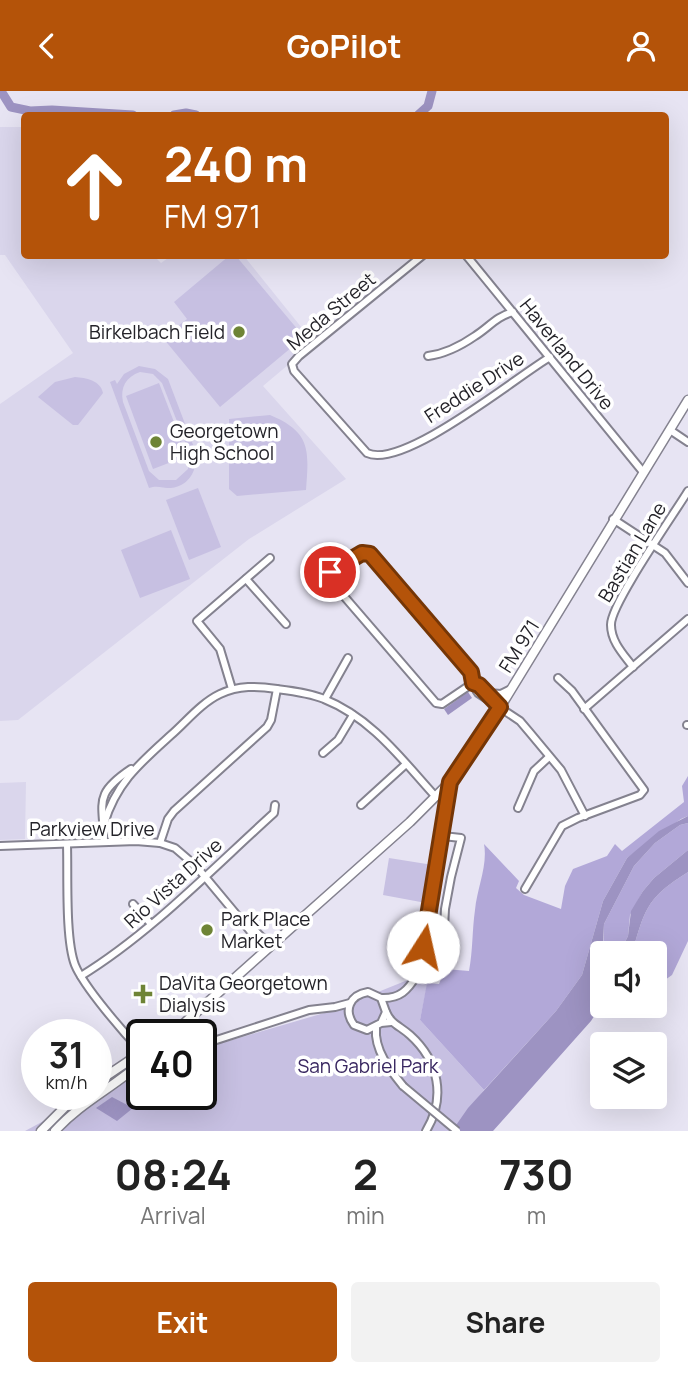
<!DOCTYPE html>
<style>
body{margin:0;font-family:Manrope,sans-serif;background:#f2f2f2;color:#222;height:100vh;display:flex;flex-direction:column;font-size:26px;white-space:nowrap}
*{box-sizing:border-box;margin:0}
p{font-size:23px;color:#767676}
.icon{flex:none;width:38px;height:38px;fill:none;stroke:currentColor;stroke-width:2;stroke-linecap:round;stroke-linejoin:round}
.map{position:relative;height:1040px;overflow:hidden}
.drawer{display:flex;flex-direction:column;background:#fff;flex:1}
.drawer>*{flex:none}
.top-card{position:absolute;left:21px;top:21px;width:648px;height:147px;border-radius:7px;box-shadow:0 7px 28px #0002;background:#b45309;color:#fff;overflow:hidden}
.tools{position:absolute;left:590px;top:850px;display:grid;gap:14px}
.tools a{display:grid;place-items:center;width:77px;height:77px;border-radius:7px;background:#fff;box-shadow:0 7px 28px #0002;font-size:35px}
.speed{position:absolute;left:21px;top:928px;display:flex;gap:14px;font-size:35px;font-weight:700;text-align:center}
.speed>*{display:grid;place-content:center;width:91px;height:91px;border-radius:50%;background:#fff;box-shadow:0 7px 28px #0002;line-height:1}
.speed small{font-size:18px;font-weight:400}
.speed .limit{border:4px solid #111;border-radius:10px;background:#fff;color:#111}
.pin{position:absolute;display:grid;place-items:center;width:60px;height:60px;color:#fff;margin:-30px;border:4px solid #fff;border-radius:50%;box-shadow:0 2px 7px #0007}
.me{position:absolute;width:77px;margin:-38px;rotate:10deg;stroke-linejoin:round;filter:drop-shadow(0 0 5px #0008)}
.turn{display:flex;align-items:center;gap:24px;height:147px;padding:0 28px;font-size:32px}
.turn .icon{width:91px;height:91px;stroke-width:2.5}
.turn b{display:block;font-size:49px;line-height:60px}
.eta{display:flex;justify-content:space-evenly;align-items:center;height:119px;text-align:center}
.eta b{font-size:42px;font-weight:700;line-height:49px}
.action{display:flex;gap:14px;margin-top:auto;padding:14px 28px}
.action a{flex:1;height:80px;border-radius:7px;background:#b45309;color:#fff;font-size:28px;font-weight:700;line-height:80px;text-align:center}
.action a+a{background:#f2f2f2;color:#222}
header{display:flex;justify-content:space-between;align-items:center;height:91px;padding:0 28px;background:#b45309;color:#fff;font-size:32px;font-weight:700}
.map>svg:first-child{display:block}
</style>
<header><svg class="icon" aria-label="back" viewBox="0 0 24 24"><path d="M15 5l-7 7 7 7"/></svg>GoPilot<svg class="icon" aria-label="person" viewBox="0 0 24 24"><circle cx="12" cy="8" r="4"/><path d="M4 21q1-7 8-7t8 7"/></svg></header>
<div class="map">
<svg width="688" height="1040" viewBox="0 0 688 1040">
<rect width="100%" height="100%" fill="#e7e4f3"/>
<g fill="#dad6ec">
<polygon points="0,36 24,36 24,164 154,165 161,172 171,165 244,165 314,252 263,295 346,388 249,448 18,629 0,630 0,313 73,262 5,164 0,164"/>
<polygon points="26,691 25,748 0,749 0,692"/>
</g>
<g fill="#c7c0e2" fill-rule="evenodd">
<polygon points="230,164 236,165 304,246 220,316 163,247 187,228 174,211"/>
<path d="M139,275l16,3 13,10 27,71c4,18 -5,36 -24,38 -9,0 -14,-3 -22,0l-39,-106 5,-2 2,4 7,-10zM140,281l13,2 9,9 27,69 -1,17 -12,11h-17l-10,-9 -26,-69c-3,-15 3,-25 17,-30z"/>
<path d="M75,286c11,1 25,3 28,16l-25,32h-5l-35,-28 17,-15z"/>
<polygon points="159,292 187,365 153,378 126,305"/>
<path d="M270,324c41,17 39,35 36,75l-69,6 -8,-7v-70z"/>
<polygon points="198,397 221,456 189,469 166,409"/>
<polygon points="171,439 190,488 140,507 121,459"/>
<polygon points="389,767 433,774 426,812 383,804"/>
<polygon points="430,880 420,929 484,999 452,1040 25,1040 142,977 142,1003 201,1003 201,958 331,920"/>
</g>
<g fill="#b2a8d8">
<path d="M688,685v40l-7,3 -54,39 -24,43 -21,74 -26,36 -72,79 -64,-70 7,-37 12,1 6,-15 24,2c4,-21 3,-40 6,-61 2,-22 13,-45 9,-66l35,37 -3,7 8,7 37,14 4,-23 8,-17 34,-13 8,-12 7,7 62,-49 -2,-16z"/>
<polygon points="688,732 688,759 654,787 643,800 630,824 628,845 619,863 603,863 604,833 634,775 655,752 680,734"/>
<path d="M688,781v69l-16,34 -17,12 -1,-33h-22c13,-46 15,-56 56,-82z"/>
</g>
<g fill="#9d93c2">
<polygon points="468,601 472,607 448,624 444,618"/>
<polygon points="688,725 688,732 680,734 655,752 634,775 604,833 602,868 594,889 598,894 602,890 602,913 591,930 493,1040 452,1040 468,1017 556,920 582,884 603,810 627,767 659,740"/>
<path d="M688,759v22c-41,26 -43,36 -56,82h-13l9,-18 3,-25 12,-20 11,-13z"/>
<polygon points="112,1006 133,1017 117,1030 96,1017"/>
</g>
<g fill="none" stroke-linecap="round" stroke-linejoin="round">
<g stroke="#9d93c2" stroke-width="9">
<polyline points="1,0 11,16 30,20 52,19 133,24"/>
<polyline points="174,24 186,22 196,24"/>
<polyline points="418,24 428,15 432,0"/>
</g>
<defs>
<g id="minor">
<path d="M423,164l-124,101 -7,8 2,7 73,82c36,17 149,-76 183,-96"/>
<polyline points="466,164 643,381"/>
<path d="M428,265c16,-2 34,-11 47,-20 13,-8 22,-20 38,-24"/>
<polyline points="670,339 688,351"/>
<polyline points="613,428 665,462 688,492"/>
<polyline points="246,488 286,533"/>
<path d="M633,576c-9,-12 -22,-25 -22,-42 -1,-20 63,-111 77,-134"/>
<path d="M473,592l-31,21 -6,-1 -106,-123v-8l32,-19 8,1 101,118c4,7 1,14 7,21l42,28 11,13 30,36 24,46"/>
<polyline points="473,592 479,594 494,611"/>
<polyline points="232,598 220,558 197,530 270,467"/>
<polyline points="488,602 501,603 509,599"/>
<polyline points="325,608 348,567"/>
<polyline points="584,618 688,528"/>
<polyline points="687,634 688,634"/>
<polyline points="323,662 338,649 353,624"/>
<polyline points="361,714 406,673"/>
<polyline points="518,717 534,680 549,666"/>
<path d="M104,733c12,-41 36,-61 67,-89 15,-13 30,-32 49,-41 19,-9 37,-8 57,-5 16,2 33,4 47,10 48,19 79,62 112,98"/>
<path d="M104,751c0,-39 -12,-47 27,-73"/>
<polyline points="160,752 168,728 174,720 267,636 271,629 277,598"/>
<path d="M67,754c1,30 -2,94 8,120 9,22 49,68 67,87"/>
<polyline points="0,755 136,750 160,752 175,757 196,775 266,859"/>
<polyline points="525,798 562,735 578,727 640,704 644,699 572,600 558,587"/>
<polyline points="133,813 151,833"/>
<polyline points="242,827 271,855"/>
<polyline points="423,856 441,859 443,855 445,818 451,786 461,747 443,745"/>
<path d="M81,885c70,-43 132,-108 193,-163l1,-8"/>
<path d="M381,907c19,1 27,-8 36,-23l19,-98 14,-95"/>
<path d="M386,921c5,12 14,14 24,23 29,26 36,63 16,96"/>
<path d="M381,932l5,-11 -5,-14 -13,-6c-18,3 -25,18 -14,33l13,5 14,-7 10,-1"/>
<path d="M376,937c-2,22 14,42 27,58"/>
<polyline points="201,954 309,919 335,916 350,912"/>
</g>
<g id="major">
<polyline points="172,943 410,731 450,691 490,633 688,309"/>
<polyline points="96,992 142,961"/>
<polyline points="41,1040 78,1003"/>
<path d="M55,1040c25,-28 59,-44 87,-69"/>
</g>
</defs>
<use href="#minor" stroke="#84828f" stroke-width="10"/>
<use href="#major" stroke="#84828f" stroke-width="11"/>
<use href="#minor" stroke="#fff" stroke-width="6"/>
<use href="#major" stroke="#fff" stroke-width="8"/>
<defs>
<polyline id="minor-bridge" points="403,995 457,1040"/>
</defs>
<use href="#minor-bridge" stroke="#84828f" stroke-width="10" stroke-linecap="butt"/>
<use href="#minor-bridge" stroke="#fff" stroke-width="6"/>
</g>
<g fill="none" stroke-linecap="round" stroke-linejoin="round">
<defs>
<polyline id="route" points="330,481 362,462 370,463 471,581 473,592 479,594 500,616 450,691 423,856"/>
</defs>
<use href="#route" stroke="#753606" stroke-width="18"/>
<use href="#route" stroke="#b45309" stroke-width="12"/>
</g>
<g fill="#6e8436" stroke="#fff" stroke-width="2.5">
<circle cx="239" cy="241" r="7"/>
<circle cx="156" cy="351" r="7"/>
<circle cx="207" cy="839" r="7"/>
<path d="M139.5 892.5h7v7h7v7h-7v7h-7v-7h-7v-7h7z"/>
</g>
<g text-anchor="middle" stroke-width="7" stroke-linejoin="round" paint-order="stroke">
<g font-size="19" fill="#242329" stroke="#fff">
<text transform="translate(331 220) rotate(-40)" y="7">Meda Street</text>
<text transform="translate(567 263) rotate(51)" y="7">Haverland Drive</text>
<text transform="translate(474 296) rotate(-33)" y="7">Freddie Drive</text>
<text transform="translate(632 461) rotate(-59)" y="7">Bastian Lane</text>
<text transform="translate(519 555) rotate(-58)" y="7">FM 971</text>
<text x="92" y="745">Parkview Drive</text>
<text transform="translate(173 792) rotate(-42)" y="7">Rio Vista Drive</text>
</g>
<g font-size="19" fill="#242329" stroke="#fff" text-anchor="start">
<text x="225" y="248" text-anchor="end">Birkelbach Field</text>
<text x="170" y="347">Georgetown<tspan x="170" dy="22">High School</tspan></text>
<text x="221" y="835">Park Place<tspan x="221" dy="22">Market</tspan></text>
<text x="159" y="899">DaVita Georgetown<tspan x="159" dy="22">Dialysis</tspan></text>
</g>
<g font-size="19" fill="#382660" stroke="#fff">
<text x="368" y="982">San Gabriel Park</text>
</g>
</g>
</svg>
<div class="tools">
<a><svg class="icon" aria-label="sound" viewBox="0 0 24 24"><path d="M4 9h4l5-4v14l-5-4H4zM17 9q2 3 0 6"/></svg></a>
<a><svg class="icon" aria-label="layers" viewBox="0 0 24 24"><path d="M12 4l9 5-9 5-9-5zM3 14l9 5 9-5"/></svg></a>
</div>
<div class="speed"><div>31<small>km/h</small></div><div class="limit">40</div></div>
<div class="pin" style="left:330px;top:481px;background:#d93025"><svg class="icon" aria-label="arrive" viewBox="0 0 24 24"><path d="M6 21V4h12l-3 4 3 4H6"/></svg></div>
<svg class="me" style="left:423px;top:856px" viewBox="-20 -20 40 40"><circle r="19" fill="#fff"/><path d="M0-13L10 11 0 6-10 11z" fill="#b45309"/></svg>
<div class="top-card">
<div class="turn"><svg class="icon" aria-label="ahead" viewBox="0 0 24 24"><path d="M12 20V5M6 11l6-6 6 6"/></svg><div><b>240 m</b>FM 971</div></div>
</div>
</div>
<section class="drawer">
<div class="eta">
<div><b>08:24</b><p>Arrival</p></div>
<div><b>2</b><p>min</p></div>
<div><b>730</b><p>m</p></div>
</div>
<div class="action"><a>Exit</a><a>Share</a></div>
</section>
